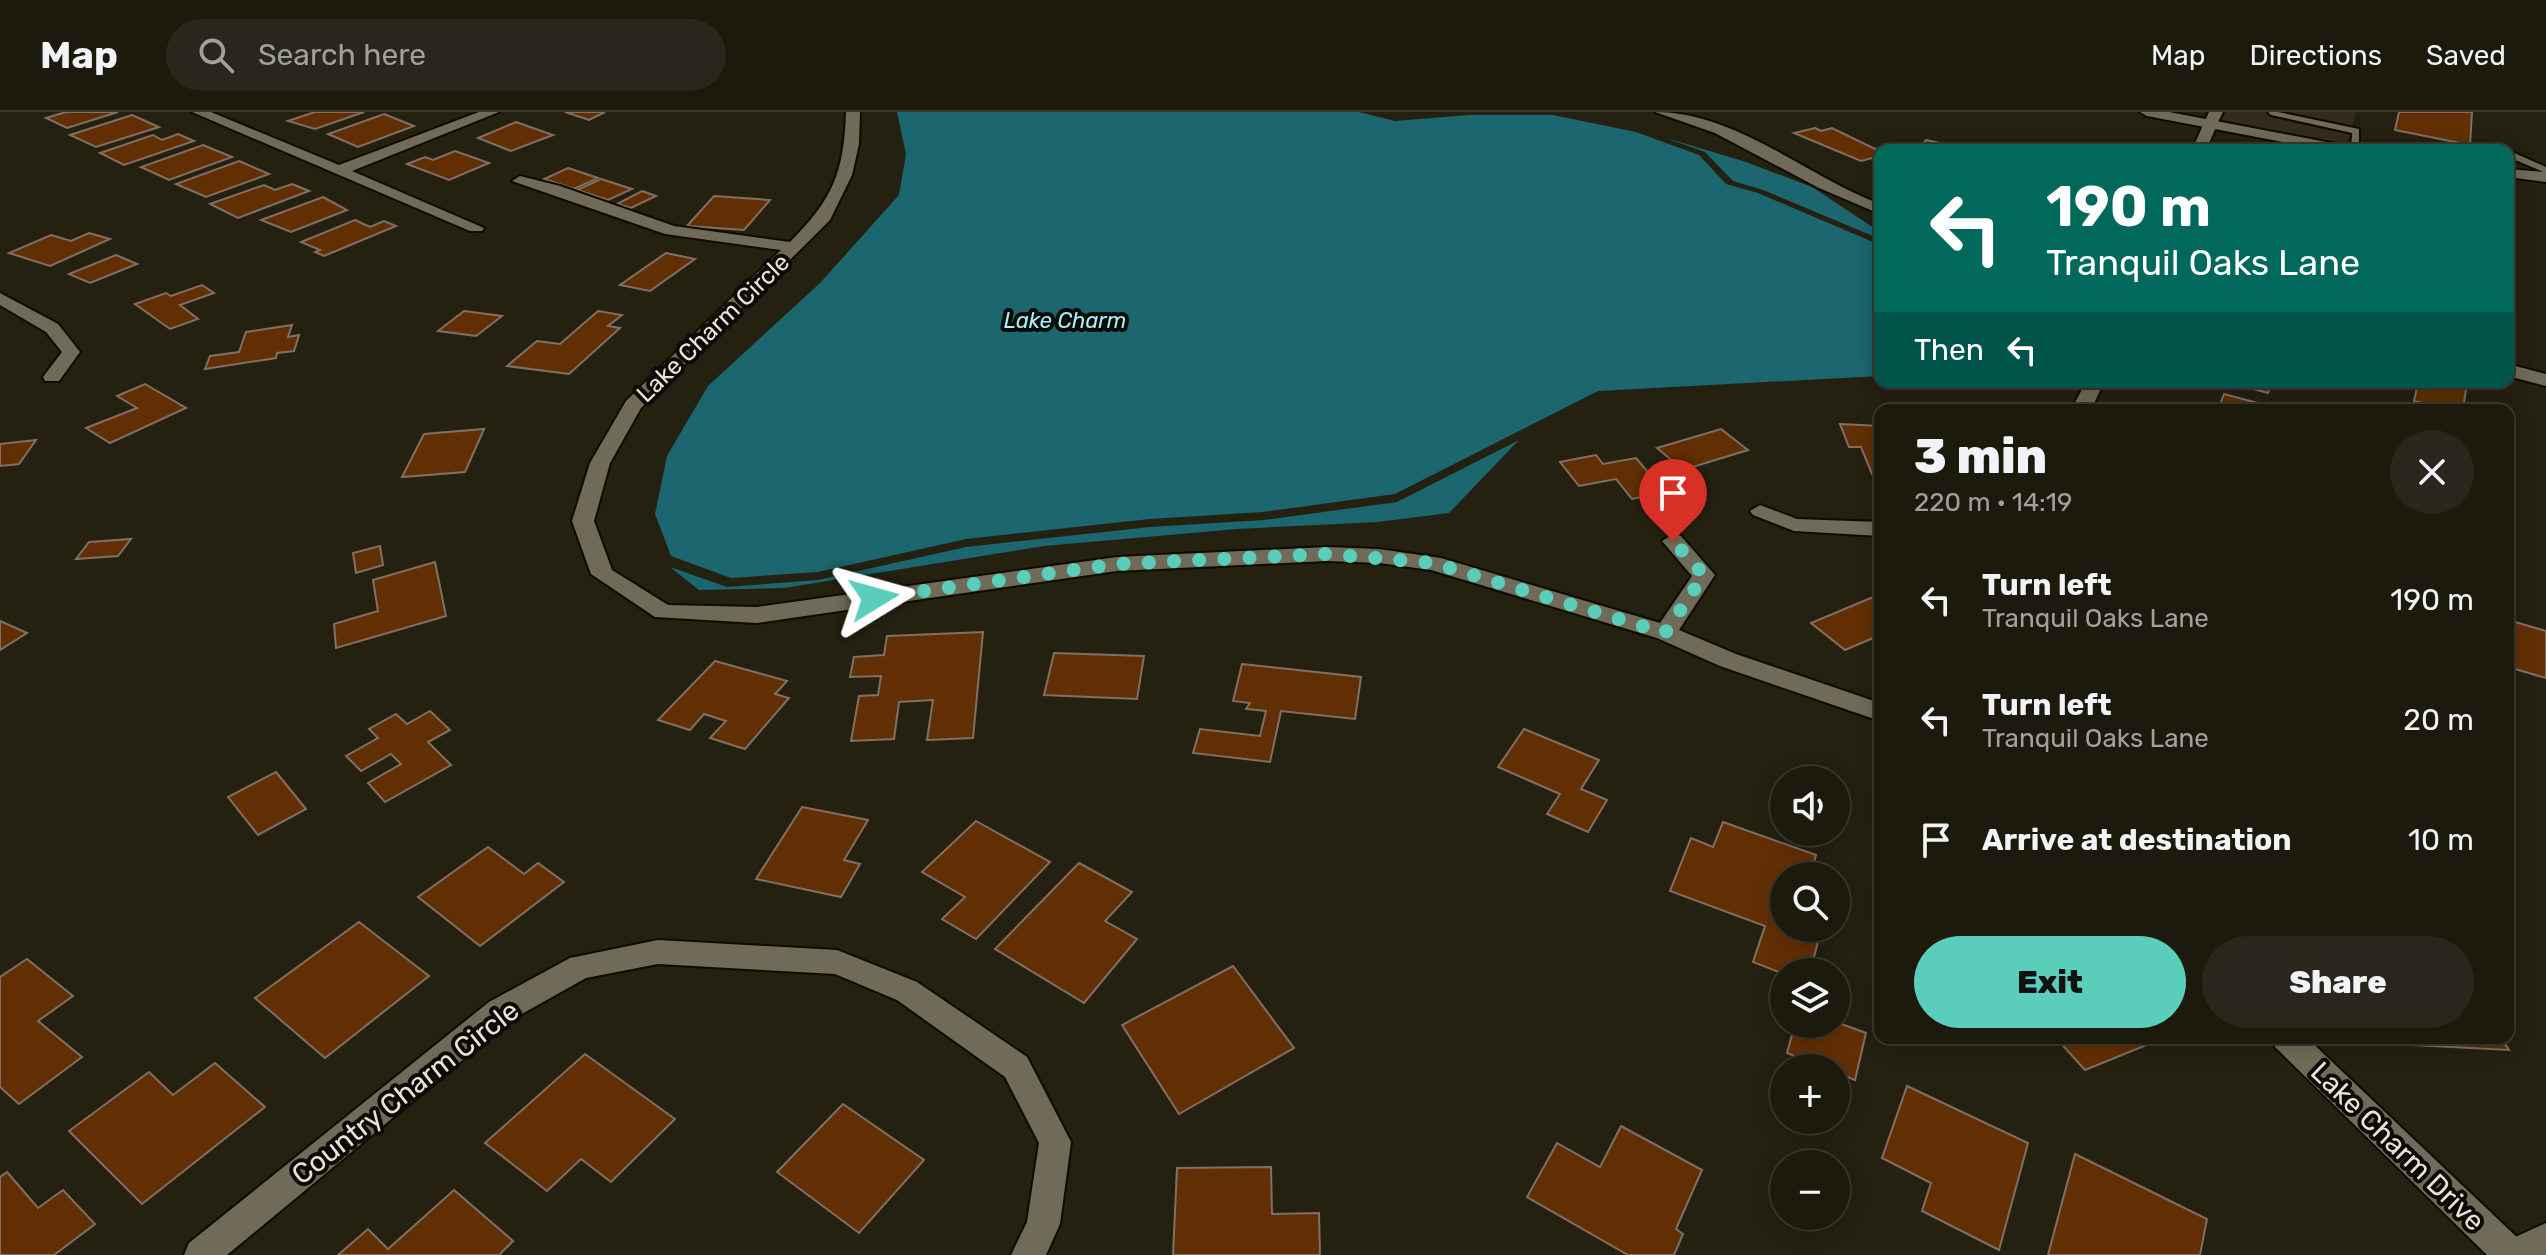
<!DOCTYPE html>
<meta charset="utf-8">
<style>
body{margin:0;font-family:Rubik,sans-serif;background:#29261b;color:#f1f3f6;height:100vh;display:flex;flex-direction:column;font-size:30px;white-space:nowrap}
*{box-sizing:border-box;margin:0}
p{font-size:26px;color:#a0a09d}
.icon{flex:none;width:44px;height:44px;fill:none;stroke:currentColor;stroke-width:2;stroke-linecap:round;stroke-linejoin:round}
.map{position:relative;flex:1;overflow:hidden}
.sheet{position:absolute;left:1874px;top:292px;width:640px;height:640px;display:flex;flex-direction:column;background:#1c190d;border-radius:16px;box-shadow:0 4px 20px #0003,0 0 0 2px #3a382e}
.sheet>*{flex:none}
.top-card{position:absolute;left:1874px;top:32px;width:640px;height:244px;border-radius:16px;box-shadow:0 4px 20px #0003,0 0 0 2px #3a382e;background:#00695c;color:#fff;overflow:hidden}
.fabs{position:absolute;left:1770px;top:654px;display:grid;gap:16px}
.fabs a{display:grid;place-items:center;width:80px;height:80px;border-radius:50%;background:#1c190d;box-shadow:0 4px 20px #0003,0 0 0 2px #3a382e;font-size:40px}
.pin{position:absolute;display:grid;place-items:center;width:68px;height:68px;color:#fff;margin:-82px -34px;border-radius:50% 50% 50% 0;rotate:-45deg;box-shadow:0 0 8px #0007}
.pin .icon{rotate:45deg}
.me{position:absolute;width:88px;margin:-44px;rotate:82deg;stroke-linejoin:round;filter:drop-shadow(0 0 6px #0008)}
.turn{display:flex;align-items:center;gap:28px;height:168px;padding:0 40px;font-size:36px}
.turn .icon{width:104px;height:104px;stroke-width:2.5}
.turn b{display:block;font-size:56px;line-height:68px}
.then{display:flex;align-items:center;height:76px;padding:0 40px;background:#0003;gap:16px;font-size:30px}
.round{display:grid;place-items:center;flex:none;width:84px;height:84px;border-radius:42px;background:#29261b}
.headline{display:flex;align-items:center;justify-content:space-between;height:136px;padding:0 40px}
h1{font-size:48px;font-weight:800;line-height:60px}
.button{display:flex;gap:16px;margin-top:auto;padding:16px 40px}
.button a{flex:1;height:92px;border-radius:48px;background:#5bcebb;color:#111;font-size:32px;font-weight:800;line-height:92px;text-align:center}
.button a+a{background:#29261b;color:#f1f3f6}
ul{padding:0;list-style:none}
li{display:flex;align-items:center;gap:24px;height:120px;padding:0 40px}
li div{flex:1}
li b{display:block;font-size:30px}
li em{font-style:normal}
header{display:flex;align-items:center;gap:48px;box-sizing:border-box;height:112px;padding:0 40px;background:#1c190d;border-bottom:2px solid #3a382e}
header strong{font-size:38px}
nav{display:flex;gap:44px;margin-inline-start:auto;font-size:28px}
.search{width:560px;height:72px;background:#29261b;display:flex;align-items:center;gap:20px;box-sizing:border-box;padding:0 28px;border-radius:44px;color:#a0a09d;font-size:30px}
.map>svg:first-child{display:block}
</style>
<header>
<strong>Map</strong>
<div class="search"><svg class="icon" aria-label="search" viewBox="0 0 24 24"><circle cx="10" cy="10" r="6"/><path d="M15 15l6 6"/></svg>Search here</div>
<nav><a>Map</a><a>Directions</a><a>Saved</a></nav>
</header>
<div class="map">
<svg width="2546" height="1143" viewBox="0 0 2546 1143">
<rect width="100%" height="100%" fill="#252111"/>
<polygon fill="#332b1b" points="2222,0 2356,0 2346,36 2217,10"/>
<g fill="#1b666f">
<polygon points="897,0 1359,0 1395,9 1469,3 1553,3 1636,20 1699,43 1726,72 1758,81 1880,133 1880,264 1598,279 1395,382 1263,400 1150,407 966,427 818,460 731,466 671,444 655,402 667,344 708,274 820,171 899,83 906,42"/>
<polygon points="1663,25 1746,50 1812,75 1880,120 1880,127 1763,78 1733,69 1705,40"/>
<polygon points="1519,328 1449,401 1378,410 1237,417 1044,434 784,476 699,478 670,455 727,475 818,468 966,435 1150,415 1264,408 1397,390"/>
</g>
<g fill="#622f04" stroke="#816f64" stroke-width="2">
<polygon points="66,0 118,0 67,16 46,6"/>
<polygon points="315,0 364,0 315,17 288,9"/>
<polygon points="565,0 605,0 589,8"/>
<polygon points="2399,0 2472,0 2470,33 2395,18"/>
<polygon points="384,2 414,14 358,35 328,22"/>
<polygon points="132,3 159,15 96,35 70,23"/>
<polygon points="516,10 553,23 511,39 478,26"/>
<polygon points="1815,16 1821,19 1832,16 1875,37 1896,31 1910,38 1880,38 1880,44 1861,49 1794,21"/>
<polygon points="178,22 194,29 124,53 100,41 153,23 162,28"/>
<polygon points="1926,28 1972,38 1919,37"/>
<polygon points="203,33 232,45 169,68 141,55"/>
<polygon points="455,39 489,51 449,68 407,52 425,45 433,48"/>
<polygon points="239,49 269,62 206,85 176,72"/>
<polygon points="568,56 598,66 574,77 544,67"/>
<polygon points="601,67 632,77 608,88 577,78"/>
<polygon points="292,72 309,79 238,106 210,92 264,73 275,78"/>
<polygon points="642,79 656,84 631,96 617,92"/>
<polygon points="714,84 770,88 744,118 687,114"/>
<polygon points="323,85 347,98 291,120 261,108"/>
<polygon points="355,108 370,115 384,109 396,114 324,144 315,140 320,138 301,130"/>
<polygon points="89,121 110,127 50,154 9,141 51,123 71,129"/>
<polygon points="666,141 695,147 650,179 620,173"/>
<polygon points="116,143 137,152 90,171 69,162"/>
<polygon points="202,173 214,181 180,193 198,207 170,217 135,192 166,181 171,184"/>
<polygon points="464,199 502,204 476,224 438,219"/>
<polygon points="598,199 622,203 608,214 620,216 569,262 507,254 537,229 560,232"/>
<polygon points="292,213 288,225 299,223 294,239 277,241 276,246 205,257 210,244 239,240 246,220"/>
<polygon points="2228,270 2272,270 2268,281"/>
<polygon points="2435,270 2466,277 2463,298 2426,298 2426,292 2414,289 2418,271 2434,276"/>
<polygon points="145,272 186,296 110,331 86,316 137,296 117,284"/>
<polygon points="2224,282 2269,294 2268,298 2218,298"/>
<polygon points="1840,312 1880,314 1880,363 1872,362 1861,335 1849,335"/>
<polygon points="484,317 465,360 402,365 424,322"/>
<polygon points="1721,317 1748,338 1683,358 1657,336"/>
<polygon points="36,328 19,352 0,354 0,332"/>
<polygon points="1596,343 1603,352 1636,346 1665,380 1632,387 1616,367 1579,374 1560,350"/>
<polygon points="131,427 118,444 76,447 89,430"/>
<polygon points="380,434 383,453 356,461 353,441"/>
<polygon points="435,450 446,504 336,536 334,512 378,499 373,468"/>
<polygon points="1878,483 1880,523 1845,538 1811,511"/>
<polygon points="2508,508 2546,519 2546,566 2508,555"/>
<polygon points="0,509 27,521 0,538"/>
<polygon points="983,520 973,626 927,628 933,588 899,590 894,627 851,629 859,584 878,583 881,564 850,565 854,545 884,543 887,524"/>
<polygon points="1054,541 1144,544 1137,587 1044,583"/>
<polygon points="715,549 787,569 775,582 789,586 745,637 710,626 726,609 704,602 690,618 658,608"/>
<polygon points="1242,552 1361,565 1355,607 1281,599 1270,650 1193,641 1200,617 1260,624 1266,599 1246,597 1250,591 1233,589"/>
<polygon points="430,599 450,618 428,630 451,653 385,690 368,671 401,652 391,642 361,659 346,644 378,626 369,617 396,602 407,612"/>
<polygon points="1524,617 1599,648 1581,677 1607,688 1588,720 1547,702 1560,682 1498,655"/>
<polygon points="276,660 306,697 258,723 228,685"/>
<polygon points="802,695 868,708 844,748 860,752 841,785 756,767"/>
<polygon points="976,709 1050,750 976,827 942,807 965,785 922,760"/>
<polygon points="1723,710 1816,743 1810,764 1784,764 1784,816 1816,816 1814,824 1819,826 1810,860 1784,862 1753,850 1765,814 1670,779 1691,726 1713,735"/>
<polygon points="488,735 524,762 538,751 564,770 480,834 418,785"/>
<polygon points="1079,751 1132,780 1105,809 1137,827 1084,891 995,837"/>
<polygon points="359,810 429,864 325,946 255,886"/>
<polygon points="27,847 73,884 38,909 82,945 19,992 0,975 0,865"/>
<polygon points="1233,854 1294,936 1179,1002 1122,913"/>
<polygon points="1836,910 1866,921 1855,968 1836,960 1836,956 1825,956 1787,941 1795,912"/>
<polygon points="2056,926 2157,926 2159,928 2085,958"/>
<polygon points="2388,926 2501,926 2509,938 2392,932"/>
<polygon points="585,942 675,1007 611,1070 581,1047 547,1079 485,1031"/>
<polygon points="215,951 265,995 142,1092 69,1019 149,960 173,983"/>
<polygon points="1907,974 2028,1031 1999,1138 1922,1099 1931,1071 1882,1046"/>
<polygon points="843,992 924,1048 859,1121 777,1060"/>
<polygon points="1621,1014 1702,1058 1676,1117 1683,1122 1674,1143 1628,1143 1527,1085 1557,1031 1600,1055"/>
<polygon points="2075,1042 2207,1107 2200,1143 2048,1143"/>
<polygon points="1271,1055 1272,1102 1319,1101 1320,1143 1173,1143 1177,1056"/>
<polygon points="7,1060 38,1096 63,1078 95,1112 54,1143 0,1143 0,1065"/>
<polygon points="454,1078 513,1129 499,1143 338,1143 368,1117 388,1137"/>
</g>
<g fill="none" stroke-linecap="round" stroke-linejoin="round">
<defs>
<g id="service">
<polygon points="2268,0 2278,0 2359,17 2359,38 2351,38 2352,21 2271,3"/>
<polygon points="2512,40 2546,55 2546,61 2513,47 2508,50 2508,42"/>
</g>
<g id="minor">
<polygon points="192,0 211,0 339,53 479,0 499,0 352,59 484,116 482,119 470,119"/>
<path d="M846,0h14l-1,32 -7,31 -22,45 -189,188 -31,55 -16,58 18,49 56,35 89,2 360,-50 210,-10 52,2 62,9 219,65 32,-47 -30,-35 11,-7 8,2 34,39 -36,55 57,24 144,49v18l-160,-55 -63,-28 -226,-68 -52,-7 -52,-2 -210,10 -360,52 -102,-6 -64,-43 -19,-53 18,-58 36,-62 155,-151 -116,-16 -153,-53 8,-5 40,10 114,40 116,16c43,-43 54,-70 56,-130z"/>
<path d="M1655,0c81,0 151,64 225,92v10l-61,-26 -104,-55z"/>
<polygon points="2209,0 2223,0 2215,16 2210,17 2203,13"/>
<polygon points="0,181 58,212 80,240 59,269 45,269 43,265 62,240 46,220 0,193"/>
<polygon points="2508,252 2546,262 2546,274 2508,264"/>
<polygon points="1760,393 1797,407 1880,410 1880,424 1794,419 1753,403 1750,399"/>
<polygon points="658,828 837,838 917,870 1027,945 1071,1030 1060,1112 1046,1143 1011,1143 1027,1110 1039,1031 1005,965 897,888 835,862 658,852 586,866 511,908 227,1143 184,1143 189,1131 489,890 570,846"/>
<polygon points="2546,1111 2546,1143 2497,1143 2502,1131"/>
</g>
<g id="tertiary">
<polygon points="2210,9 2217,13 2206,38 2192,38 2203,13"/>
<polygon points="2086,270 2104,270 2091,298 2071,298"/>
<polygon points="2271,926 2307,926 2523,1131 2528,1143 2487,1143 2275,935"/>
</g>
<g id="secondary">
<polygon points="2140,0 2169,0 2347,34 2354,38 2324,38 2147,4"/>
<polygon points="2508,57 2546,60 2546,70 2508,65"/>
</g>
</defs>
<use href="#service" stroke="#0e0b01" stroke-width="4"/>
<use href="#minor" stroke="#0e0b01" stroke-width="4"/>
<use href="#tertiary" stroke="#0e0b01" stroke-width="4"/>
<use href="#secondary" stroke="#0e0b01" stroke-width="4"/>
<use href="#service" fill="#6f6b58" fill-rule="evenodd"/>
<use href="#minor" fill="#6f6b58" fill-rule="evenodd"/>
<use href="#tertiary" fill="#6f6b58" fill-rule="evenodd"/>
<use href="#secondary" fill="#6f6b58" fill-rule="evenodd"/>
</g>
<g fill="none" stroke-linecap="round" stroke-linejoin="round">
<polyline stroke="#5bcebb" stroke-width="14" stroke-dasharray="0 25.2" points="874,486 1117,452 1327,442 1433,451 1665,521 1704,463 1673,429"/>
</g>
<g text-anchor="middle" stroke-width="8" stroke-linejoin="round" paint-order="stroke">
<g font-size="22" font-style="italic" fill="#a8eff9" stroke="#0c0b05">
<text x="1065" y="216">Lake Charm</text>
</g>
<g font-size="24" fill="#e7e5da" stroke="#0c0b05">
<text transform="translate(713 216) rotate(-44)" y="8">Lake Charm Circle</text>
</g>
<g font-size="28" fill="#e7e5da" stroke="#0c0b05">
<text transform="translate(405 980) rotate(-38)" y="10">Country Charm Circle</text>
<text transform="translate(2398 1034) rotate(44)" y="10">Lake Charm Drive</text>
</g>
</g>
</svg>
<div class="fabs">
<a><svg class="icon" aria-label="sound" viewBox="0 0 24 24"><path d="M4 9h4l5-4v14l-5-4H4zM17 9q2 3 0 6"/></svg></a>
<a><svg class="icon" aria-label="search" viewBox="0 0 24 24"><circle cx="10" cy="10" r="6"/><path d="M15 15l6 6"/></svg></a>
<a><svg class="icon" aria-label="layers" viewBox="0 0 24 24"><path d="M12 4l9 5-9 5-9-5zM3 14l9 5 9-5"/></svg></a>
<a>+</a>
<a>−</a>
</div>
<div class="pin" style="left:1673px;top:429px;background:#d93025"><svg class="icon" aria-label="arrive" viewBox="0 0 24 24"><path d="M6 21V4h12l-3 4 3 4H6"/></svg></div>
<svg class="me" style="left:874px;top:486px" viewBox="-20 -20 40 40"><path d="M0-17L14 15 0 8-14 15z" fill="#5bcebb" stroke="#fff" stroke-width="4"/></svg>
<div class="top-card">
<div class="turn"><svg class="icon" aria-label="left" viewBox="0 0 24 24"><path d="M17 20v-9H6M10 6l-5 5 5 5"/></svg><div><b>190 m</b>Tranquil Oaks Lane</div></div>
<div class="then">Then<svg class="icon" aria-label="left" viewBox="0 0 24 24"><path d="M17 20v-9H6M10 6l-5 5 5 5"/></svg></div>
</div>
<section class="sheet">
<div class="headline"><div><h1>3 min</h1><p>220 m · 14:19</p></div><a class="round"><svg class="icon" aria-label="close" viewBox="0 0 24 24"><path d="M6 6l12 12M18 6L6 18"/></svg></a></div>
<ul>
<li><svg class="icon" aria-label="left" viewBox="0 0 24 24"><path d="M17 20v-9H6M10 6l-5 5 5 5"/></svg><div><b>Turn left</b><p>Tranquil Oaks Lane</p></div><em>190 m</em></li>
<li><svg class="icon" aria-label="left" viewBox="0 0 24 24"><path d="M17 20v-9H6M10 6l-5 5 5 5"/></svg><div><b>Turn left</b><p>Tranquil Oaks Lane</p></div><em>20 m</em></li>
<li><svg class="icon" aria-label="arrive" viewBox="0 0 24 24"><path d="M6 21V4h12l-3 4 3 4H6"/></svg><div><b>Arrive at destination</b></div><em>10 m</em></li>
</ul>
<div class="button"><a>Exit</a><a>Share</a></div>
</section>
</div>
